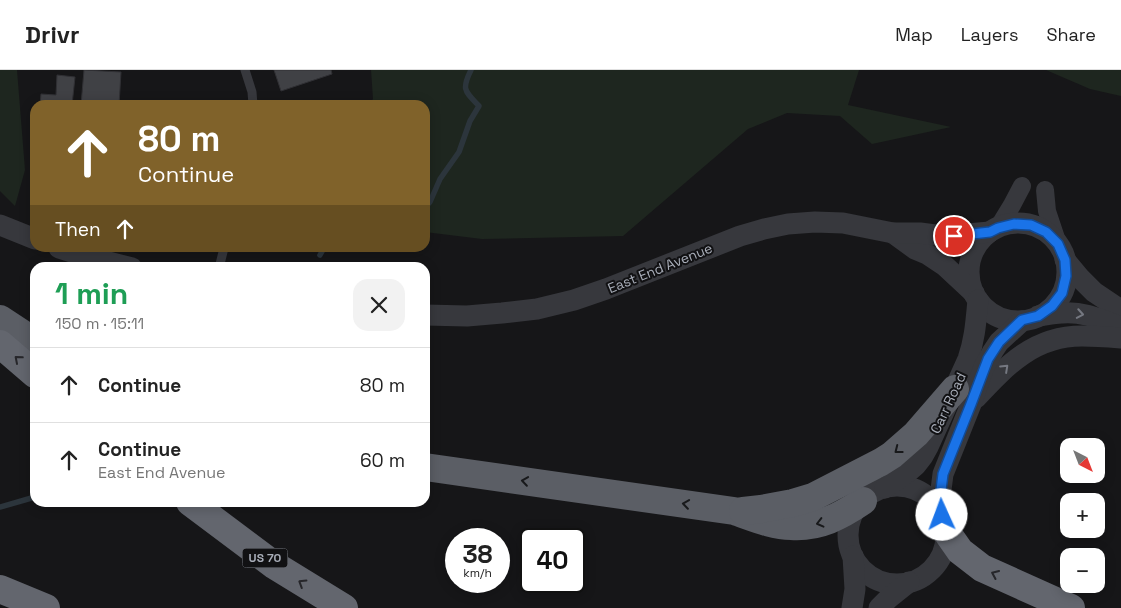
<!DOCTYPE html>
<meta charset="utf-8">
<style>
body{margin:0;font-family:"Space Grotesk",sans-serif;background:#f2f2f2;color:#222;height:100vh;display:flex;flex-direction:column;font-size:19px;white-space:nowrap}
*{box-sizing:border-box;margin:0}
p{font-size:16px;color:#767676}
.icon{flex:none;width:28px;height:28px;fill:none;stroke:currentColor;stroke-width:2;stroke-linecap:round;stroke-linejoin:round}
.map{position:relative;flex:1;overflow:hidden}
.panel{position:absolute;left:30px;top:192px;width:400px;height:245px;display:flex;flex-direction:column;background:#fff;border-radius:15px;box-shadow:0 2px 12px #0003}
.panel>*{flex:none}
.banner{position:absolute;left:30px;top:30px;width:400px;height:152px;border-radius:15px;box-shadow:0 2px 12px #0003;background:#80622a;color:#fff;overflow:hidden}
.needle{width:32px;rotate:138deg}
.fabs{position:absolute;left:1060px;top:368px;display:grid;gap:10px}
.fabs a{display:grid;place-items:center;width:45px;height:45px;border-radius:10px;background:#fff;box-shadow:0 2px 12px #0003;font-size:25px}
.speed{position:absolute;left:445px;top:458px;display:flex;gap:10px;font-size:25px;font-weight:700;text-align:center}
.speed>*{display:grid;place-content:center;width:65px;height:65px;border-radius:50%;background:#fff;box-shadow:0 2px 12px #0003;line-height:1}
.speed small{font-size:12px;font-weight:400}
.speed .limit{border:2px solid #111;border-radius:8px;background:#fff;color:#111}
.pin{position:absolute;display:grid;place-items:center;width:42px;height:42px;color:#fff;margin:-21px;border:2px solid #fff;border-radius:50%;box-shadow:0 1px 5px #0007}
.me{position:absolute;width:55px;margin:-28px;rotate:358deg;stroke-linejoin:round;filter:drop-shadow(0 0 4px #0008)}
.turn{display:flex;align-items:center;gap:18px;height:105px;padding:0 25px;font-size:22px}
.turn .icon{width:65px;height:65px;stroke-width:2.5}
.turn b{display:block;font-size:35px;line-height:42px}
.then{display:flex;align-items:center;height:48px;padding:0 25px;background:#0003;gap:10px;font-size:19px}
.round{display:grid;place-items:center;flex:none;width:52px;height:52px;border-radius:15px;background:#f2f2f2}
.head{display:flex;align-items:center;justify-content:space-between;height:85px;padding:0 25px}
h1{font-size:30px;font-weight:600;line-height:38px;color:#1e9e55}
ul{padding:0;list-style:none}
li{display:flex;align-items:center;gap:15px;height:75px;padding:0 25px;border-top:1px solid #e0e0e0}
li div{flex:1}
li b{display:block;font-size:19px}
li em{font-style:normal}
header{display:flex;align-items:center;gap:30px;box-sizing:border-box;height:70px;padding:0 25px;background:#fff;border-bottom:1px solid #e0e0e0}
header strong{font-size:24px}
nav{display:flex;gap:28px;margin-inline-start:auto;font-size:18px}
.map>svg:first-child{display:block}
</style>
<header>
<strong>Drivr</strong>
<nav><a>Map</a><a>Layers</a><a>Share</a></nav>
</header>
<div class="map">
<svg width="1121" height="538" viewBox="0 0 1121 538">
<rect width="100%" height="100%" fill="#161618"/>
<g fill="#1e261f">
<polygon points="0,0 17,0 25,100 15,136 0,121"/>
<polygon points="371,0 859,0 848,35 951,57 872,74 840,46 787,43 748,59 623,166 482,169 425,162 425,35 368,35 373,29"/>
<polygon points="1046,0 1121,0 1121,26 1090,19"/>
</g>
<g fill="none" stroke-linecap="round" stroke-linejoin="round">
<g stroke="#2c353c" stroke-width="5.5">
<path d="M425,137l5,-5 10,-23 19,-27 11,-31 9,-15c-14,-15 -18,-16 -8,-36"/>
<polyline points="320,185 324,178"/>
<polyline points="0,437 35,427"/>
</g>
</g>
<g fill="#404145" stroke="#303034">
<polygon points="84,0 121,2 119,35 81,35"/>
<polygon points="274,0 331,0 332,4 281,21"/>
<polygon points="57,5 75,7 72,35 40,35 41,24 56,25"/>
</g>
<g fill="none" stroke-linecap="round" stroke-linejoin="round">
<g stroke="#37383d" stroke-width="9">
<polyline points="245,0 252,22 253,35"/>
<polyline points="219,198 224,178"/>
</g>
<g stroke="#37383d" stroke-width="18">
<polyline points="1045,120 1047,141 1058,174"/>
<polyline points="998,158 1012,135 1022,116"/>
</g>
<g stroke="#37383d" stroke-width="21">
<circle cx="1018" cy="202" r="49"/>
<polyline points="0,155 35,169"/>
<polyline points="893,163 915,179 927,184 945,196 974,223"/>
<polyline points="59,178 81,185 132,198"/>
<polyline points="1065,190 1080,208 1094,222 1121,240"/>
<polyline points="425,245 467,246 502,243 537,239 574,230 606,219 740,166 764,159 788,154 815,152 843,153 893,163 920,163 943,166 990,162"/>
<path d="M1038,246c8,-1 16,-3 24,-3 21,-2 40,7 59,14"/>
<path d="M976,328c31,-33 58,-62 106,-62 13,0 26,1 39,2"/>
<circle cx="897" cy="465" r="49"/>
<path d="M885,418l23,-16 8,-7 7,-9 5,-9 40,-88c7,-20 8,-39 10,-59"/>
<polyline points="942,445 940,428 943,404 971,334 984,297 993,281 999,272 1022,251"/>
<polyline points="852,538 855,519 853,486"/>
<polyline points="879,538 889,528 909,512"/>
</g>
<g stroke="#5b5e65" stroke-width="28">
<polyline points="0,249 35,272"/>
<path d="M425,397l309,44c18,6 38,15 57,15 28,2 50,-10 72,-25"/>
<polyline points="743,441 761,439 793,433 813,427 881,392 892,385 916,364 955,319"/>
</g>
<g stroke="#63666e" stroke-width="28">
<polyline points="0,274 35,304"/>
<polyline points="190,432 274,495 344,538"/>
<polyline points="946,461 960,481 982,498 1071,538"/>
<polyline points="0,519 46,538"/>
</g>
</g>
<defs><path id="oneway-chevron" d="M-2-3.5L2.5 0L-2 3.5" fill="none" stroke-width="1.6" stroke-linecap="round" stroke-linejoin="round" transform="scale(1.25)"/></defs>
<g stroke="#757881">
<use href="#oneway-chevron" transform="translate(1080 244) rotate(10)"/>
<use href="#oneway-chevron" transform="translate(1005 298) rotate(-43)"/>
</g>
<g stroke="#26262a">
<use href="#oneway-chevron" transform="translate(18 289) rotate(-139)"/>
<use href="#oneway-chevron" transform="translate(995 504) rotate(-156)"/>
<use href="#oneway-chevron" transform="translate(302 513) rotate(-148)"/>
</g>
<g stroke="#18191b">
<use href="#oneway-chevron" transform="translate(898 380) rotate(142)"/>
<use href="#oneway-chevron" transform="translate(525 411) rotate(-172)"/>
<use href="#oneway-chevron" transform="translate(686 434) rotate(-172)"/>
<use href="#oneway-chevron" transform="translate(820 453) rotate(166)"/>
</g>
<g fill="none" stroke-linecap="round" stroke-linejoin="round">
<defs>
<polyline id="route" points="942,445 940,428 943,404 971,334 988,289 999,272 1022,250 1038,246 1052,236 1062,223 1066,206 1065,190 1058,174 1046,162 1031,155 1014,154 998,158 990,162 954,166"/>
</defs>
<use href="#route" stroke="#114b97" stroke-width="12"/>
<use href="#route" stroke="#1a73e8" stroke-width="9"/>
</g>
<g text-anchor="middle" stroke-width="4" stroke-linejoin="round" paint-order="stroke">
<rect fill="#111113" stroke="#7b7e86" stroke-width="1" x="242.5" y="478.5" width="45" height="19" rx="4"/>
<g font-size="12" font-weight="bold" fill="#a8adb8">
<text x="265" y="492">US 70</text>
</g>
<g font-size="14" fill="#a8adb8" stroke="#111113">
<text transform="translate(660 198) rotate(-22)" y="5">East End Avenue</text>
<text transform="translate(948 333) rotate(-65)" y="5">Carr Road</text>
</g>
</g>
</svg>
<div class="fabs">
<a><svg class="needle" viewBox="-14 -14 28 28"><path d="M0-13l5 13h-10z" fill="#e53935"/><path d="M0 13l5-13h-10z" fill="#767676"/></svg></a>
<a>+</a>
<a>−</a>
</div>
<div class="speed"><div>38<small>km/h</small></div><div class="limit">40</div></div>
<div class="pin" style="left:954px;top:166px;background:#d93025"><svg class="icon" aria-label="arrive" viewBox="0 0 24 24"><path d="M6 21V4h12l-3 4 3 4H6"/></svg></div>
<svg class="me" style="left:942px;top:445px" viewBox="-20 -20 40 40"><circle r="19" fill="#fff"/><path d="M0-13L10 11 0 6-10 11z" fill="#1a73e8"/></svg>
<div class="banner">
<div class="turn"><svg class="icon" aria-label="ahead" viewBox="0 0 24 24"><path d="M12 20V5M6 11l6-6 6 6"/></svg><div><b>80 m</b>Continue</div></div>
<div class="then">Then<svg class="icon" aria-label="ahead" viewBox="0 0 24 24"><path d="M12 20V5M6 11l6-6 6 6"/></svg></div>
</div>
<section class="panel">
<div class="head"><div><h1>1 min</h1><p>150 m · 15:11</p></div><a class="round"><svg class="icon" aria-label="close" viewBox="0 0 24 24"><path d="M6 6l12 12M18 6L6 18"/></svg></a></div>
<ul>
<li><svg class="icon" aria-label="ahead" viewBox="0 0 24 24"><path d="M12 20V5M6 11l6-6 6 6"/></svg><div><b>Continue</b></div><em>80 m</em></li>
<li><svg class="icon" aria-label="ahead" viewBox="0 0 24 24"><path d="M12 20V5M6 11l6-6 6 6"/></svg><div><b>Continue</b><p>East End Avenue</p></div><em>60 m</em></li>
</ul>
</section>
</div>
